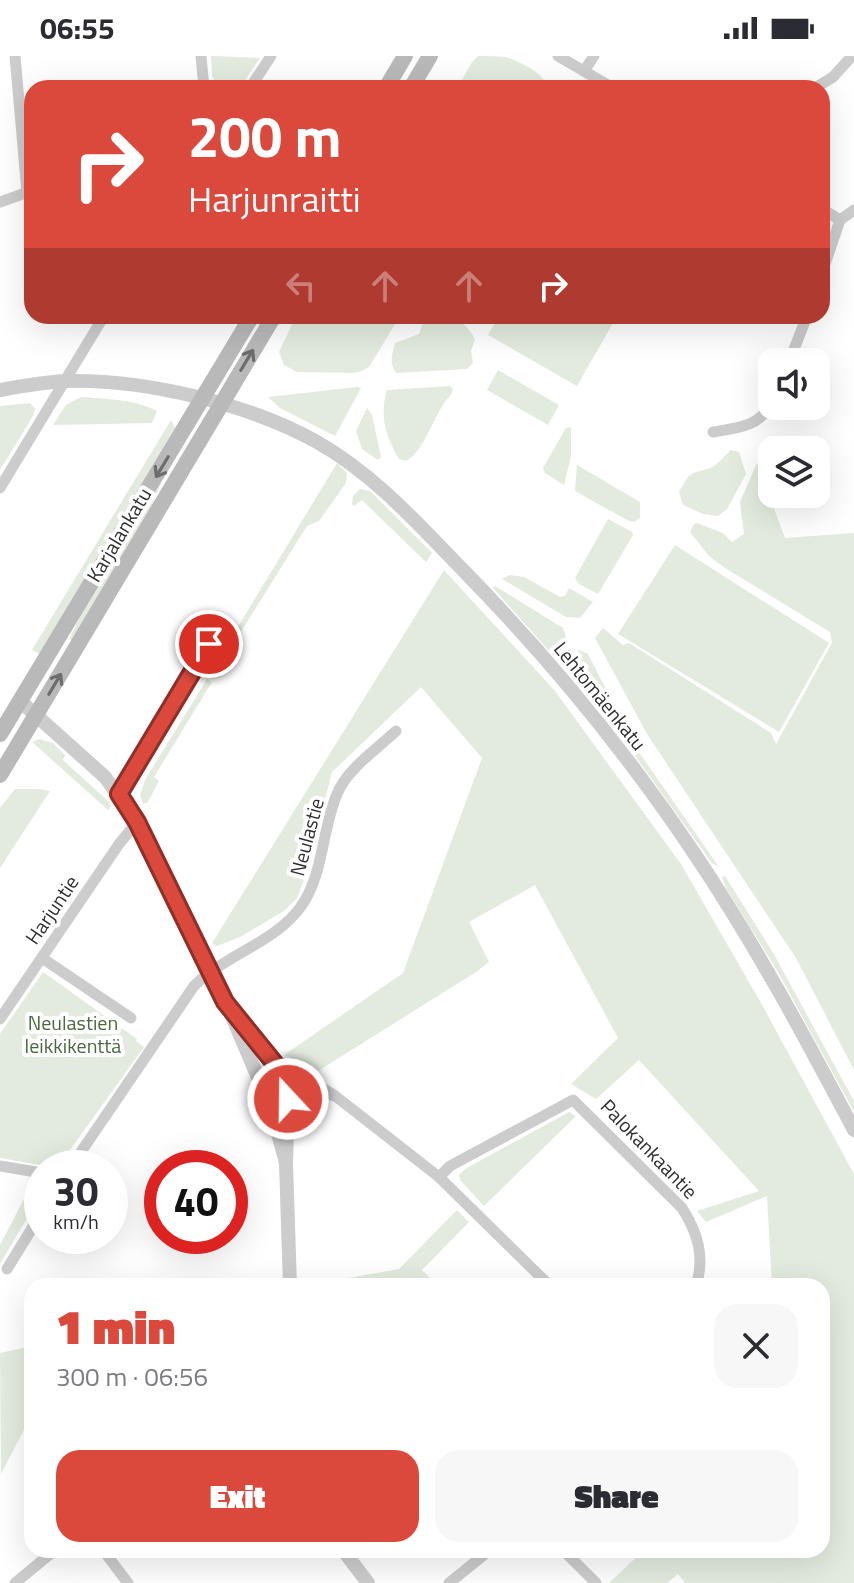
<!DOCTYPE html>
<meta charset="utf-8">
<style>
body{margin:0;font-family:"Titillium Web",sans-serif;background:#f7f7f7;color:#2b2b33;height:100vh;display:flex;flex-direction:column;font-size:30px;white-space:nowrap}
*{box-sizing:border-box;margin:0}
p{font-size:26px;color:#7c7c81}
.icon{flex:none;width:44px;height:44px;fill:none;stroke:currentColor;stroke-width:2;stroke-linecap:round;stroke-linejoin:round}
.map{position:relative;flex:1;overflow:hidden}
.drawer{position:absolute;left:24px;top:1222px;width:806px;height:280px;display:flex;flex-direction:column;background:#fff;border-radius:24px;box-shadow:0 8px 32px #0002}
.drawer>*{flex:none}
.banner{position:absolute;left:24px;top:24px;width:806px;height:244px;border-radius:24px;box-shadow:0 8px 32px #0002;background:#db493d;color:#fff;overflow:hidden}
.buttons{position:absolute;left:758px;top:292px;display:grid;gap:16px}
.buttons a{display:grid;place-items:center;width:72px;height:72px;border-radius:16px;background:#fff;box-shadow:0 8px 32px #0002;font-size:40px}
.speed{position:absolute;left:24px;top:1094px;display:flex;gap:16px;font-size:40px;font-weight:700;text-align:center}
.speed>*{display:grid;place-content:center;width:104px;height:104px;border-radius:50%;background:#fff;box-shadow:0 8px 32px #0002;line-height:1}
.speed small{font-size:20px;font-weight:400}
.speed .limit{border:12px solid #d22;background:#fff;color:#111}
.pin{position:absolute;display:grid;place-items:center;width:68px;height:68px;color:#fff;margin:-34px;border:4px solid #fff;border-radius:50%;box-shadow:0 2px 8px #0007}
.me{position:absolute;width:88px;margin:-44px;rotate:339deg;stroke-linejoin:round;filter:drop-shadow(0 0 6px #0008)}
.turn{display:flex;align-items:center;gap:28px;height:168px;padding:0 32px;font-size:36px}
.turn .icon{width:104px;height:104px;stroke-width:2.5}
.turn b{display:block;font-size:56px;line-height:68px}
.lanes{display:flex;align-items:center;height:76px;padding:0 32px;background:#0003;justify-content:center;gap:40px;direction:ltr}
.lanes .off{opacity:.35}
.round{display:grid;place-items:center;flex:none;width:84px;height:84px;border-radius:24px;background:#f7f7f7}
.head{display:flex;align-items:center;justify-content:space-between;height:136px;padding:0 32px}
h1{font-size:48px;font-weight:800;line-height:60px;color:#db493d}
.action{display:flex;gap:16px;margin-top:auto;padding:16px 32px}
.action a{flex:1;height:92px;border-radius:24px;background:#db493d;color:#fff;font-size:32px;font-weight:800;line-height:92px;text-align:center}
.action a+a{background:#f7f7f7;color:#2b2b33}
.status{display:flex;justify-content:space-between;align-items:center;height:56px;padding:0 40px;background:#fff;direction:ltr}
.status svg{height:22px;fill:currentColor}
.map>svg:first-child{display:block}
</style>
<div class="status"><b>06:55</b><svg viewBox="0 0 49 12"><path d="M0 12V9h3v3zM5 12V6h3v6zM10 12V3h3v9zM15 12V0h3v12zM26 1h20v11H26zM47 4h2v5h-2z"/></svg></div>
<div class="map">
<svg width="854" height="1527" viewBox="0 0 854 1527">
<rect width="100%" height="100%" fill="#fff"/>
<g fill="#e3ebde">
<polygon points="211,0 215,0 260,2 240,32 220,32 212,20"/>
<path d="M478,0c9,0 19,0 28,1 13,4 40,17 42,31h-91l15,-26z"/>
<polygon points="296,260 400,260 369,311 362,315 353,317 297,316 284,309 279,296"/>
<path d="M429,260c23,0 34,2 46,23l-4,12 2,12 -6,6 -71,4c-7,-10 -4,-18 -1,-30l24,-9 5,-14z"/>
<polygon points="499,260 617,260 577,330 488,279"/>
<polygon points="498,314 559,349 548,369 487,334"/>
<path d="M450,330l3,3 -2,6c-17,16 -25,55 -45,66l-7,-2c-13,-23 -20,-43 -12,-69z"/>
<polygon points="357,331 361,332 335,380 280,352 268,341"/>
<path d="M81,341c25,2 53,2 76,14l-5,12 -99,2 13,-20z"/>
<polygon points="30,347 35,353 33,360 0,414 0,350"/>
<polygon points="367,352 372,359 381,401 378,404 362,393 356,375"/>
<polygon points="171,364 175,372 40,598 32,594"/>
<polygon points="571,371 571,400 564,429 545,417 543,412 566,372"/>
<path d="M731,394l8,2 7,22 -19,35 -9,7 -15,-2 -20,-9 -4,-13c13,-22 9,-17 31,-24 7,-2 15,-13 21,-18z"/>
<polygon points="337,407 347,417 346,427 319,465 307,470 234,587 242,593 237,601 230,596 215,620 210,617"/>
<polygon points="757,407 785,482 854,477 854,1014 796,902 647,678 595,582 603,572 623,589 629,587 771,677 776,688 832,587 830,576 725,512 709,500 690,476 694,468 697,467 723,477 732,486 744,478 740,446"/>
<polygon points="577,409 640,446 640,462 634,466 627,464 575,435"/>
<polygon points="161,427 151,451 72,584 69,583 90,540"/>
<polygon points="360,433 370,435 432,497 426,506 362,444 354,450 352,448 353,440"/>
<polygon points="608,463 632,476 633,479 598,538 579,528 575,522"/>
<polygon points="675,489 829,587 779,676 618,578"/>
<polygon points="444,514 555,635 681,808 761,947 854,1118 854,1527 685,1527 678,1518 667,1527 609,1527 644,1494 822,1494 822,1230 772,1230 767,1140 706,1166 697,1155 759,1135 639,1004 596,1043 571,1028 618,982 535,829 469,866 489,906 476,916 318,1015 284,999 403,917 482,702 421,631 332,716 306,819 297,842 284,855 240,881 217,890 212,887"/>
<polygon points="510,519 524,521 560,541 565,540 569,532 593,546 580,562 566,561 502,523"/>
<polygon points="495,530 563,572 568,587 562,600 557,604 493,532"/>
<polygon points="579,594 588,598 636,692 719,811 712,807 630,693 565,611"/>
<polygon points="207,623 212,626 154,721 159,725 148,746 143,748 140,739 145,724"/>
<polygon points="39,683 53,687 65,699 63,704 109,746 111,750 108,754 32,686"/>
<polygon points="15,733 39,733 50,735 0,812 0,752"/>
<polygon points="725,820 772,895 854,1045 854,1056 778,916 726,832 722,821"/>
<polygon points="43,916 137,983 136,985 144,991 57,1112 0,1102 0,978"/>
<polygon points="569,1056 576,1060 484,1150 460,1124 459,1119 465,1113"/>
<polygon points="33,1126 42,1132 42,1137 0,1208 0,1189"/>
<polygon points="457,1154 469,1166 422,1214 438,1230 304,1230 399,1213"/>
<polygon points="32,1290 32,1367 28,1366 1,1418 0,1297"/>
</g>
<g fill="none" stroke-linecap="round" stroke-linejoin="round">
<g stroke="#ccc" stroke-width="11">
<polyline points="15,0 27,136"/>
<polyline points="201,0 204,32"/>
<polyline points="558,0 613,32"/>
<polyline points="584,15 594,0"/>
<polyline points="250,32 271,0"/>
<polyline points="815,32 833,21 852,0"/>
<polyline points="0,146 31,135"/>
<polyline points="822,153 840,164"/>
<polyline points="840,164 854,154"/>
<polyline points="822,217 840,164"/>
<polyline points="789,306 807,260"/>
<path d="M713,376c24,-4 46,-5 59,-29"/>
<polyline points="0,432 104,260"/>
<polyline points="119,738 209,588"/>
<polyline points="42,902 131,962"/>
<polyline points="0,963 119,788 137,766"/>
<path d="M261,1029c5,-13 10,-20 24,-19l49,29 105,82 111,109"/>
<polyline points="264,1034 288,1043 313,1039 334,1039"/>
<polyline points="0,1110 42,1117"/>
<path d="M70,1112l124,-182c32,-32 83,-44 108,-81 22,-33 20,-76 35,-111 10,-25 40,-45 59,-63"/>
<path d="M439,1121l11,-11 123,-66 109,108c16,25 23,49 14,78"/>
<polyline points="7,1213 42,1156"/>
<polyline points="103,1494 128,1527"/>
<polyline points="563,1494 596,1527"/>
<polyline points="15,1527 55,1494"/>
<polyline points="449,1527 490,1494"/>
</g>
<g stroke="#ccc" stroke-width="14">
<path d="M0,334c22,-4 44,-8 66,-9 79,-2 183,23 251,61 57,32 101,82 146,128 86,88 165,184 233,286 59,88 109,181 158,274"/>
<polyline points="20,645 105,721 137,766 228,951 271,1052 286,1107"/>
<polyline points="236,960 276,1009 288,1043 286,1107 290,1230"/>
<polyline points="343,1494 368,1527"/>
</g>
<g stroke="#b9b9b9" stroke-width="16">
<polyline points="386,32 405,0"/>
<polyline points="411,32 430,0"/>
<polyline points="0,678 252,260"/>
<polyline points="0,719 274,260"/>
</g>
</g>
<defs><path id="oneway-shaft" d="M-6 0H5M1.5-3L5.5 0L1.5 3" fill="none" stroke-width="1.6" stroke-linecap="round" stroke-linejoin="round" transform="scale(2)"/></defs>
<g stroke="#6d6d6d">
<use href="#oneway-shaft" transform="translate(247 304) rotate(-59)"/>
<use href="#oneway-shaft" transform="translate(162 411) rotate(121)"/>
<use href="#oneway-shaft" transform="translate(55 628) rotate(-59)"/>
</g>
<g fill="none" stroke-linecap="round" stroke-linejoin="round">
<defs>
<polyline id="route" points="209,588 119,738 137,766 225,946 276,1009 288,1043"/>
</defs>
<use href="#route" stroke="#8e2f28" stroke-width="20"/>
<use href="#route" stroke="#db493d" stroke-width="14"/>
</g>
<g text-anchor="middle" stroke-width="8" stroke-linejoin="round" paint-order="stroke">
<g font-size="20" fill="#2f2f2f" stroke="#fff">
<text transform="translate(119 479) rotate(-59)" y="7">Karjalankatu</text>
<text transform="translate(600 640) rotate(51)" y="7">Lehtomäenkatu</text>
<text transform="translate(307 781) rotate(-75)" y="7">Neulastie</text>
<text transform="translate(52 854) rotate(-56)" y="7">Harjuntie</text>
<text transform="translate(649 1093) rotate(46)" y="7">Palokankaantie</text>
</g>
<g font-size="20" fill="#4c683f" stroke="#fff">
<text x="73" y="974">Neulastien<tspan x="73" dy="23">leikkikenttä</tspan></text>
</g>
</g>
</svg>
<div class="buttons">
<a><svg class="icon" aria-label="sound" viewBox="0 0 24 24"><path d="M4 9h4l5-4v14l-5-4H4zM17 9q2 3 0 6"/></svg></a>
<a><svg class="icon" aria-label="layers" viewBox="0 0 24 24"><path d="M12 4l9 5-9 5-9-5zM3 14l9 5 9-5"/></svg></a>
</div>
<div class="speed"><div>30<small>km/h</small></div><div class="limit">40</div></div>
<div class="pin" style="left:209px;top:588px;background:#d93025"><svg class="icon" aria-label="arrive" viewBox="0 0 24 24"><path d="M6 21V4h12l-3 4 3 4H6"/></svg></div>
<svg class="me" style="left:288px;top:1043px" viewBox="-20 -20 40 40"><circle r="17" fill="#db493d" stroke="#fff" stroke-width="3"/><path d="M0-11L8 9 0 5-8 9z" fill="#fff"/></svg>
<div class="banner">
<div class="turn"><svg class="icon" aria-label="right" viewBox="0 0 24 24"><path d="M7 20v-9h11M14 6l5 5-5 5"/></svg><div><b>200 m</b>Harjunraitti</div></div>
<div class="lanes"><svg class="icon off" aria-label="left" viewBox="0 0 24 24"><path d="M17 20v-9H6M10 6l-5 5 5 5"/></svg><svg class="icon off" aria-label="ahead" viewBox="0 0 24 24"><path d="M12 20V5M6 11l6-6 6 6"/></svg><svg class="icon off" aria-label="ahead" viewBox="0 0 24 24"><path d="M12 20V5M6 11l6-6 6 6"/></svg><svg class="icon" aria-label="right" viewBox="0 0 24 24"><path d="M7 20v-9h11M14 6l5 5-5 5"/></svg></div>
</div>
<section class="drawer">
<div class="head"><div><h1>1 min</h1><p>300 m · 06:56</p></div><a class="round"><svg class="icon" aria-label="close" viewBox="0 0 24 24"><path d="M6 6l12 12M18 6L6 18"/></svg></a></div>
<div class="action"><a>Exit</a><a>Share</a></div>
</section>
</div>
